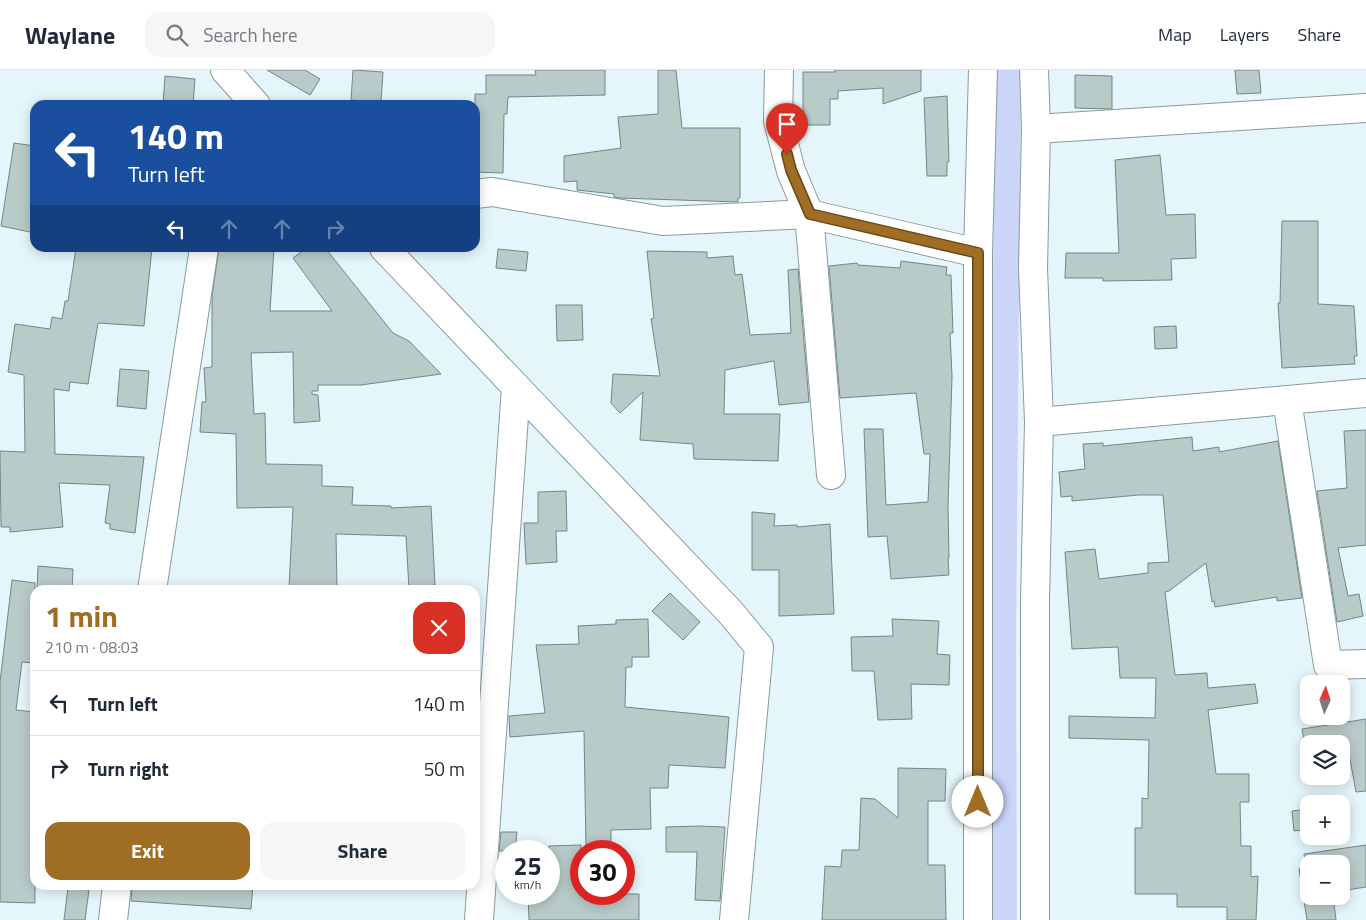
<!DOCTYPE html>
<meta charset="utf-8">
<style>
body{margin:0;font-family:"Titillium Web",sans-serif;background:#f6f6f7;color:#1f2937;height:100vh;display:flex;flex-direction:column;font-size:19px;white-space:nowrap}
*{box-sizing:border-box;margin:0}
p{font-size:16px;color:#747a83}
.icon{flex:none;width:28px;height:28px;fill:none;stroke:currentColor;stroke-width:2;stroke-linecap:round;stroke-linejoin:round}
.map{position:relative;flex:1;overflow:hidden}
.side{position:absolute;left:30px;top:515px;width:450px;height:305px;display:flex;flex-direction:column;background:#fff;border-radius:15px;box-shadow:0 2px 12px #0003}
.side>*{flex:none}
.hud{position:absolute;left:30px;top:30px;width:450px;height:152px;border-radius:15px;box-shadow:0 2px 12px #0003;background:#1a4fa0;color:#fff;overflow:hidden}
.needle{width:32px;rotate:3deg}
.fabs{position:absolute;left:1300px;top:605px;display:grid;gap:10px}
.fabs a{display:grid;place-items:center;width:50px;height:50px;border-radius:10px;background:#fff;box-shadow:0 2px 12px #0003;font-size:25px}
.speed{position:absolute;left:495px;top:770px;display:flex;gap:10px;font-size:25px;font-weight:700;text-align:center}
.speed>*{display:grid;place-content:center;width:65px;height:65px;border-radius:50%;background:#fff;box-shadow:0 2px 12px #0003;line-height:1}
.speed small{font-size:12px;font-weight:400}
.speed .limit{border:8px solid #d22;background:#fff;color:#111}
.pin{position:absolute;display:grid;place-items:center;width:42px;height:42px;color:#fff;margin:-51px -21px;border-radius:50% 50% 50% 0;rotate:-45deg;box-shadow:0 0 5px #0007}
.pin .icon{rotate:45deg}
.me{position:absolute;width:55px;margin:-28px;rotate:0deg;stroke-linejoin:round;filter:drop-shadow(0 0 4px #0008)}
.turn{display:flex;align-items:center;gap:18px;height:105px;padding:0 15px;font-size:22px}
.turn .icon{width:65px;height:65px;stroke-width:2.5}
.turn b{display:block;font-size:35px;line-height:42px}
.lanes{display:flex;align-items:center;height:48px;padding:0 15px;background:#0003;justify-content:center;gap:25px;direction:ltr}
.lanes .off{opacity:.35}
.round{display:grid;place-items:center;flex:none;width:52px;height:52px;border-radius:15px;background:#f6f6f7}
.headline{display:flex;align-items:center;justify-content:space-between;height:85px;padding:0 15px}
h1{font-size:30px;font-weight:700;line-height:38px;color:#9f6d23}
.action{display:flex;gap:10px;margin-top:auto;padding:10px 15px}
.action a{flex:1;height:58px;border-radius:15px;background:#9f6d23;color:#fff;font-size:20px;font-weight:700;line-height:58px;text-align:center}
.action a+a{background:#f6f6f7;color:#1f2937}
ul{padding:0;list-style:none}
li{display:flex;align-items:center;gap:15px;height:65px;padding:0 15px;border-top:1px solid #e0e1e3}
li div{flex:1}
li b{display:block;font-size:19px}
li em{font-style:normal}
header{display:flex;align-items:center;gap:30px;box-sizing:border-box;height:70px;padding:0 25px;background:#fff;border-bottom:1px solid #e0e1e3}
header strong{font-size:24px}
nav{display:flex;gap:28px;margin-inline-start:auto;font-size:18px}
.search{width:350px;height:45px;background:#f6f6f7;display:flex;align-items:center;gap:12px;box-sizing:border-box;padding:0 18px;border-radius:15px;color:#747a83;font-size:19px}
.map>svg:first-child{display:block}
</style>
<header>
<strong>Waylane</strong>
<div class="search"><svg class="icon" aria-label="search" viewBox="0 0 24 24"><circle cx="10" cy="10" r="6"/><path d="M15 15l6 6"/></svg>Search here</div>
<nav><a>Map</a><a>Layers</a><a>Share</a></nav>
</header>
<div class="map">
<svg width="1366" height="850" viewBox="0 0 1366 850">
<rect width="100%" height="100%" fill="#e4f6fb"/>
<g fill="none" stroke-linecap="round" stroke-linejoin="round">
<polyline stroke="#cad5f8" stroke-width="26" points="1004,850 1003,578 1008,0"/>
</g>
<g fill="#b8cbc8" stroke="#758684">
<polygon points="267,0 305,0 320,9 310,25"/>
<polygon points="353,0 383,2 381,32 351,30"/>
<polygon points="535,0 605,0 605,25 508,27 507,44 504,44 503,103 475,102 475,24 486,24 486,5 536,5"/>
<polygon points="658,0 676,0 682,58 740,58 740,128 738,128 738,132 619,128 614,127 614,124 577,120 577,111 564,112 564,86 621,78 618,47 658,44"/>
<polygon points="835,0 921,0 921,21 883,34 883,18 838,21 838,29 830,29 830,55 803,55 803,2 835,2"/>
<polygon points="1235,0 1259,0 1261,23 1237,24"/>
<polygon points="1075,5 1112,6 1112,39 1075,38"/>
<polygon points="165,6 195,9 193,35 163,34"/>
<polygon points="947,26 949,92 947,92 947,106 927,106 924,28"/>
<polygon points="14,73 35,76 35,111 30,130 35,130 35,163 1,156"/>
<polygon points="1160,85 1166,145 1195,144 1196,188 1171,189 1172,210 1103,211 1103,208 1065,208 1066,183 1119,183 1115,90"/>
<polygon points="1282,151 1318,151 1318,234 1354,236 1357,286 1354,286 1355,294 1282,298 1278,233 1280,233"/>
<polygon points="76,178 152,178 144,256 98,253 88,314 70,312 69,321 54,319 55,384 144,387 135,463 110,459 110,454 105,453 110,415 59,413 63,457 10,462 10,457 1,457 0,381 25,382 24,305 8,302 15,254 50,259 52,247 62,249 65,231 68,231"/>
<polygon points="219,178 274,178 270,241 332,241 293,188 304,180 326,179 393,263 409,271 441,304 361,315 318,315 318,321 312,321 312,324 318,325 320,351 294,353 293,282 251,283 254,344 265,343 266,394 322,395 322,416 353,417 352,435 391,436 391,438 431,436 435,515 409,519 406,466 336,464 337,517 289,518 293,437 237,438 236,364 200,362 202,332 206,332 204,298 212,297 212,226"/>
<polygon points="498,179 528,182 526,201 496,198"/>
<polygon points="647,181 707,182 707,188 733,186 735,205 742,204 750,265 791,263 788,200 798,199 809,332 779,335 774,291 725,300 724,344 780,344 778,391 694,389 693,374 640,370 643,322 620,343 611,333 613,304 660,306 651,249 654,248"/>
<polygon points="901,191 947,197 946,205 951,205 953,263 950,263 952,306 948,436 949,488 948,488 949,505 891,509 887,466 868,467 864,359 883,359 886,435 928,432 930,384 924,384 916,323 840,328 829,196 857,193 858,195 900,198"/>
<polygon points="556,235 582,235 583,270 557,271"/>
<polygon points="1176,256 1177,278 1155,279 1154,257"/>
<polygon points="120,299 149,301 146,339 117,336"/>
<polygon points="1366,360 1366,475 1338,478 1348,526 1359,524 1363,546 1337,552 1317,421 1347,418 1344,361"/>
<polygon points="1192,367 1193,381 1219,377 1219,382 1278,371 1302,528 1277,531 1277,527 1215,537 1214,531 1212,532 1206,493 1169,521 1165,522 1175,605 1207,603 1208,618 1255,614 1258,633 1208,640 1216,704 1249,704 1249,732 1240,732 1241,776 1251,776 1251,807 1258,806 1256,850 1227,850 1227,837 1177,837 1177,824 1135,824 1135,758 1142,758 1142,728 1148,729 1149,670 1069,668 1069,646 1155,648 1156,608 1120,608 1118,577 1072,579 1065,482 1095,479 1099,509 1148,503 1148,493 1169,492 1163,425 1139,425 1072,431 1072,426 1061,427 1059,402 1085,399 1083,374 1103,373 1103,376"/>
<polygon points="566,421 567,461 556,461 557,492 526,494 524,453 538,453 538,422"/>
<polygon points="752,442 775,444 774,456 797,455 797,457 830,454 834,544 779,546 779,500 752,500"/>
<polygon points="38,496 73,499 72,520 37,520"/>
<polygon points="12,510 35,513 35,593 22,592 16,640 35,642 33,797 35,797 35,833 0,832 0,612"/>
<polygon points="670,523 700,552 683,570 652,541"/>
<polygon points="648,549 649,587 632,587 632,597 626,597 625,637 729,647 725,698 669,695 668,718 650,718 651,759 611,760 611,781 586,781 584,661 510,667 509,646 545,643 536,575 579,574 578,556 616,554 616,550"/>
<polygon points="892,549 939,551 937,584 950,585 949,615 911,614 912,649 878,650 874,601 852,601 851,567 893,566"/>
<polygon points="1366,649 1366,721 1356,722 1349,684 1341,685 1341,674 1309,674 1307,690 1302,659"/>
<polygon points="898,698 946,699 945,731 928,731 928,795 945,795 946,850 822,850 825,796 841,797 842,780 859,780 861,728 875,729 898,748"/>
<polygon points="1309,739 1309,759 1294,761 1292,741"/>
<polygon points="698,756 725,757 720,831 695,830 697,782 666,782 666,757"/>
<polygon points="501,762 517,762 515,781 499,781"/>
<polygon points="581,775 581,824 639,824 639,850 529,850 528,824 549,824 549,776"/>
<polygon points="1366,775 1366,817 1341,821 1341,794 1309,794 1309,826 1333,826 1336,850 1307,850 1299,799 1306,798 1304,784"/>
<polygon points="132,815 253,815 251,839 131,831"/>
<polygon points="68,817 89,820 85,850 64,850"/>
</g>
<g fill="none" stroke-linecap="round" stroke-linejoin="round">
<defs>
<g id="minor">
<polyline points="225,0 256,35"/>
<polyline points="779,0 778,51 791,101 809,144 831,405"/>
<polyline points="1034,0 1036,59 1033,198 1039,352 1035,531 1035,850"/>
<polyline points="1036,59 1366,38"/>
<polyline points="475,124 492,122 663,151 809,144 978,183"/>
<polyline points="384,178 731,543 759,577 734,850"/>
<polyline points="1287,330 1328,595 1366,594"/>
<polyline points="1039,352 1366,323"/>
<polyline points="152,520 204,178"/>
<polyline points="113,850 117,815"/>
<polyline points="479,850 516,317"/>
<polyline points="978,850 978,183 983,0"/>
</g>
</defs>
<use href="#minor" stroke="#899a9e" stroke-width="30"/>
<use href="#minor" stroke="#fff" stroke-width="28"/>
</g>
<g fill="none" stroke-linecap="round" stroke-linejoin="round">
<defs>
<polyline id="route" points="787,84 791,100 810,144 978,183 978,732"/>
</defs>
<use href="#route" stroke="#674717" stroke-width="12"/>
<use href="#route" stroke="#9f6d23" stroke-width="9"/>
</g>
</svg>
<div class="fabs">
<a><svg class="needle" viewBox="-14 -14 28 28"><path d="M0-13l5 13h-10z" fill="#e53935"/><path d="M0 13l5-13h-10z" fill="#747a83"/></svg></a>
<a><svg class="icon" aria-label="layers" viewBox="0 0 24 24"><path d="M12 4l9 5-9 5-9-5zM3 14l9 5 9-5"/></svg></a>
<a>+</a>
<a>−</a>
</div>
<div class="speed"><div>25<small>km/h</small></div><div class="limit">30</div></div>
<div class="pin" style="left:787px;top:84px;background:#d93025"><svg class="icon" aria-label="arrive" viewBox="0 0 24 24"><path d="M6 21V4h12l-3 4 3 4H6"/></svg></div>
<svg class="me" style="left:978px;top:732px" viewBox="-20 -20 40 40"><circle r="19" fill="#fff"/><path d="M0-13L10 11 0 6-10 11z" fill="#9f6d23"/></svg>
<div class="hud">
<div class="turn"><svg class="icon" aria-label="left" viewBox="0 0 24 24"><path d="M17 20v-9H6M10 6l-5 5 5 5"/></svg><div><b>140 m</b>Turn left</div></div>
<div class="lanes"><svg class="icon" aria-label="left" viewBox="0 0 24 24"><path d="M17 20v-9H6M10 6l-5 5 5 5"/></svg><svg class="icon off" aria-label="ahead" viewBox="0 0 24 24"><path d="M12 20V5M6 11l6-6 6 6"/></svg><svg class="icon off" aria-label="ahead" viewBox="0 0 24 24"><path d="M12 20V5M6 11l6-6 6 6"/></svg><svg class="icon off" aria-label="right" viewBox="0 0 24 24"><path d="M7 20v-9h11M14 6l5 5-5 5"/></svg></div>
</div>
<section class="side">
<div class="headline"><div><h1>1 min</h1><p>210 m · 08:03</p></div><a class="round" style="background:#d93025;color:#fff"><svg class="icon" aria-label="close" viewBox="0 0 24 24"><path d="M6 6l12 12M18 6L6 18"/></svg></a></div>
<ul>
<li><svg class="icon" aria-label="left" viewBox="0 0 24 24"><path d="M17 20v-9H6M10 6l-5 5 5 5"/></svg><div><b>Turn left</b></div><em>140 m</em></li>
<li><svg class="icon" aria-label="right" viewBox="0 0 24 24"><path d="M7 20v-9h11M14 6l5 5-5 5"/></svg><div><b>Turn right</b></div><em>50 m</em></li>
</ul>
<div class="action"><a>Exit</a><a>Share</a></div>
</section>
</div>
